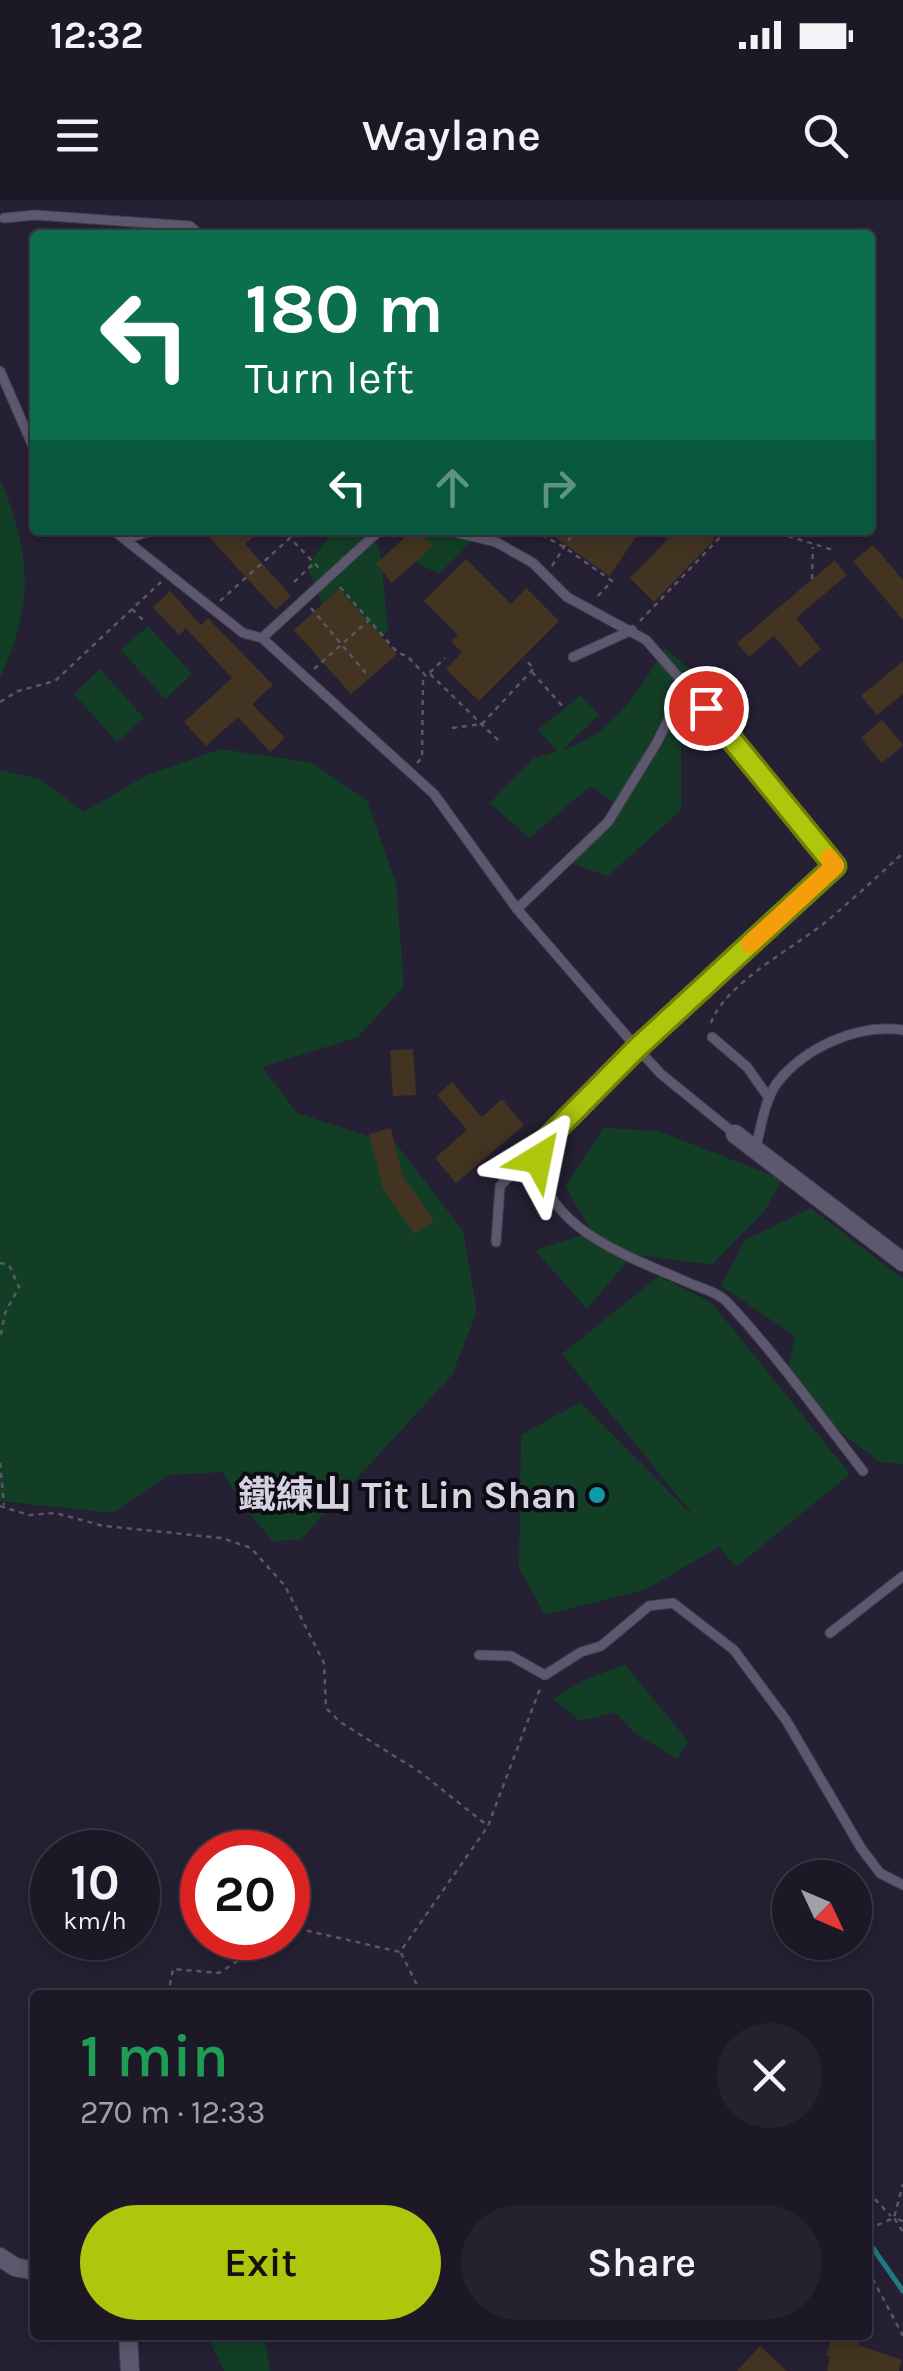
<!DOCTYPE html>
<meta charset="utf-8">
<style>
body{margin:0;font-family:Karla,"Noto Sans TC",sans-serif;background:#25212e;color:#f1f3f6;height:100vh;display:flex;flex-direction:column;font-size:38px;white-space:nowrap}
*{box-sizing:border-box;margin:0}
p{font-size:32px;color:#a0a0a7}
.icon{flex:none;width:55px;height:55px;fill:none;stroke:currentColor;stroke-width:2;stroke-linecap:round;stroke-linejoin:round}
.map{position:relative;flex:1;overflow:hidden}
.panel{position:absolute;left:30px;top:1790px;width:842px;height:350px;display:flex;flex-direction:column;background:#1c1826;border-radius:10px;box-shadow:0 5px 15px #0003,0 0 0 2px #3a3743}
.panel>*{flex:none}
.top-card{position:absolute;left:30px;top:30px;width:845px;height:305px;border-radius:10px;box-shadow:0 5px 15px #0003,0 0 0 2px #3a3743;background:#0b6e4f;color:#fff;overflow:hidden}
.needle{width:65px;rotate:134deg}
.controls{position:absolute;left:772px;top:1660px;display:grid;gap:20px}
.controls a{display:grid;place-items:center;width:100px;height:100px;border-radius:50%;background:#1c1826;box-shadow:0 5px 15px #0003,0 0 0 2px #3a3743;font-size:50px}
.speed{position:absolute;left:30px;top:1630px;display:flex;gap:20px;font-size:50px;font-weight:700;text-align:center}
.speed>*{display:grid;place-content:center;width:130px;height:130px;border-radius:50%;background:#1c1826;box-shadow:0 5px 15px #0003,0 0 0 2px #3a3743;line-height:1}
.speed small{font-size:25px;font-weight:400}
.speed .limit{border:15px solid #d22;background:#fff;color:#111}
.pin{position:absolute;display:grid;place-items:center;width:85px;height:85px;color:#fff;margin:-42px;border:5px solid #fff;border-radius:50%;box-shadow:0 2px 10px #0007}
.me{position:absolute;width:110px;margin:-55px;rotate:35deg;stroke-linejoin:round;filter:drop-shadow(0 0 8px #0008)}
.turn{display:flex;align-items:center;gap:35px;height:210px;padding:0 50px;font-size:45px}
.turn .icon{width:130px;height:130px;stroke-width:2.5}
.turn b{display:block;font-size:70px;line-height:85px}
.lanes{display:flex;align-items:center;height:95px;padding:0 50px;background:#0003;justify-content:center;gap:50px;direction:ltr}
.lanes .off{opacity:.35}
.round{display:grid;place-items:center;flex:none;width:105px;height:105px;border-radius:52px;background:#25212e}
.head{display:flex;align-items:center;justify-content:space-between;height:170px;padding:0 50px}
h1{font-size:60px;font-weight:600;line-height:75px;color:#1e9e55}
.action{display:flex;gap:20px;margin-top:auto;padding:20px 50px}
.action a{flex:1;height:115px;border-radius:60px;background:#aec60c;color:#111;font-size:40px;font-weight:600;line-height:115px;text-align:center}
.action a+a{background:#25212e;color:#f1f3f6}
.status{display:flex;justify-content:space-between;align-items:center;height:70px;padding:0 50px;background:#1c1826;direction:ltr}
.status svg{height:28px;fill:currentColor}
header{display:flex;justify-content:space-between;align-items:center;height:130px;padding:0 50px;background:#1c1826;font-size:45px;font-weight:600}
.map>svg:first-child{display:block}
</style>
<div class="status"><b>12:32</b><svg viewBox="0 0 49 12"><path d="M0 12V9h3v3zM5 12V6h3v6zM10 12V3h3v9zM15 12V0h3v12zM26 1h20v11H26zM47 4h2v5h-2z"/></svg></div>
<header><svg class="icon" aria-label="menu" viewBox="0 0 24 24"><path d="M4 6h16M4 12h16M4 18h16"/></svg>Waylane<svg class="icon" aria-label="search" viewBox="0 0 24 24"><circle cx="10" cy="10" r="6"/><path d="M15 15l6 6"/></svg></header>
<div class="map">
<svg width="903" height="2171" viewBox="0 0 903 2171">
<rect width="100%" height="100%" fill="#252033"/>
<g fill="#133e26">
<path d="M0,279c31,75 35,124 0,199z"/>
<polygon points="326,330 367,330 380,349 388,431 348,465 307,367 330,335"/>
<polygon points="396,330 483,330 439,374 403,355 404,338"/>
<polygon points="148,426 192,474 165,499 121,450"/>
<path d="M665,448l33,29 -17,66v67l-73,66 -37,-13 51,-54 -31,-23 -62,52 -39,-35 43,-44 24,-8 -19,-21 43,-35 18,20 -37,35c52,-16 76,-58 103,-102z"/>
<polygon points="100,469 144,518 117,542 74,494"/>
<polygon points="221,549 312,563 367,600 396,684 404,786 358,837 262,867 297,913 398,946 463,1031 477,1111 452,1175 300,1340 273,1341 240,1302 223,1272 169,1275 113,1313 0,1301 0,570 40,579 84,612 147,575"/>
<polygon points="604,928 658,931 782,979 765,1010 712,1065 633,1054 587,1109 535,1050 592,1032 565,986"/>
<polygon points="811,1008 903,1079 903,1264 880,1262 835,1228 785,1182 795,1136 721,1086 745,1040"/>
<polygon points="659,1076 711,1102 850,1274 736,1367 719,1347 645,1390 545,1415 519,1368 521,1235 580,1202 699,1322 562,1154"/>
<polygon points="625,1465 688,1541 677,1559 635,1533 615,1512 580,1521 553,1499 586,1479"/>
<polygon points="212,2135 264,2135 270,2171 224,2171 211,2144"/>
</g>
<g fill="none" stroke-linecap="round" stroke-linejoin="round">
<polyline stroke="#1f7b81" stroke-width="5" points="868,2041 903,2091"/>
</g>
<g fill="#433421">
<polygon points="217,330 261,330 245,344 291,396 276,410 209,337"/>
<polygon points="413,330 419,330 433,346 392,383 376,364"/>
<polygon points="545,330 641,330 609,376"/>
<polygon points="677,330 705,330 715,339 654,402 630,378"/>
<polygon points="873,345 903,380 903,420 853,361"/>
<polygon points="466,359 511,404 526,388 559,421 479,501 446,469 462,452 451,442 458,435 424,401"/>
<polygon points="835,360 847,375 796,418 821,449 800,467 774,436 749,457 737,443"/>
<polygon points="339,389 397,454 351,494 294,430"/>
<polygon points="170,391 201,425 208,418 273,485 252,504 285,538 270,552 238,517 206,546 184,522 232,478 186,428 179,435 153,407"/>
<polygon points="903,461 903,494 877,515 861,496"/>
<polygon points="882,520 903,545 882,563 861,538"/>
<polygon points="413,849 416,895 393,896 390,850"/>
<polygon points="452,882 482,917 502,899 524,925 456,983 435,958 467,930 437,895"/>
<polygon points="391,928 403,977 434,1020 415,1034 383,989 369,934"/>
<polygon points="833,2135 859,2141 858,2145 902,2160 899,2171 827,2171 830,2157 826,2156"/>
<polygon points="760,2146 787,2171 737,2171"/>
</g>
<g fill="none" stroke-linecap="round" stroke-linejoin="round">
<defs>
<g id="service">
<polyline points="4,18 35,15 190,26 200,35"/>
<polyline points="0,171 35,251"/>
<polyline points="113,330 243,433 262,438 434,594 517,709 637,848 661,874 735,934"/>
<polyline points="446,330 496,342 533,363 567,397 646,440 725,530 835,666 637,848 500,986 496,1042"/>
<polyline points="125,339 154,330"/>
<polyline points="262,438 380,330"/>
<polyline points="573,457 632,430"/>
<polyline points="517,709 608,622 656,544 686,485"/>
<polyline points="712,837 747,867 769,898"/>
<path d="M540,946c-9,79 90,111 147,136 13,6 31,10 41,21 47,50 92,113 135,168"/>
<path d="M755,950c6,-21 9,-49 22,-67 28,-36 82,-60 126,-53"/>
<polyline points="830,1433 903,1376"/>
<polyline points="479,1455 511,1456 545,1475 581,1452 601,1446 649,1406 673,1403 734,1450 786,1520 861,1648 880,1673 903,1685"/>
</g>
<g id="minor">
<polyline points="735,934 903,1062"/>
<polyline points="0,2057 15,2067 35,2071"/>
<polyline points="128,2135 130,2171"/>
</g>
</defs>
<use href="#service" stroke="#433e4e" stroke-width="11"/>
<use href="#minor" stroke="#433e4e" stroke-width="20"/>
<g stroke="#5b5768" stroke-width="2.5" stroke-dasharray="5 5" stroke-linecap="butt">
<polyline points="533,330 564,347 612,381 595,399"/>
<polyline points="658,330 668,337"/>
<polyline points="769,330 833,350"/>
<polyline points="552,366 575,330"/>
<polyline points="812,379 813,347"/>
<polyline points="294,382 313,364"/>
<polyline points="340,387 398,453 407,456 426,476 445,458"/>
<polyline points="220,401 290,338 320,369"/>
<polyline points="311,408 369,477"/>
<polyline points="132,409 145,422"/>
<polyline points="640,421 727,330"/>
<polyline points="314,469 368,421"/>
<polyline points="532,472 564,508"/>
<polyline points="430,474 501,543"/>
<polyline points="0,502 18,491 55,481 161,382"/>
<polyline points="452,528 482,524 534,468 524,459"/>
<polyline points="417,563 422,558 423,480 426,476"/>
<path d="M711,823c14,-40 83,-75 116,-102 26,-22 51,-45 76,-68"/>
<polyline points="0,1063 9,1065 19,1087 5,1113 0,1139"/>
<polyline points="0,1263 4,1305"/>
<polyline points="0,1306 29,1315 55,1313 104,1326 222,1338 251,1348 285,1386 324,1463 326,1508 340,1522 420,1572 488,1626"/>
<polyline points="288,1734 300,1729 400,1752 488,1626 541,1486"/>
<polyline points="401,1753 422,1795"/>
<polyline points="168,1795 173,1769 219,1773 260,1746 280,1738"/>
<polyline points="868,1992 891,2016"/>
<polyline points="903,2021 894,2018 903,2032"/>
<polyline points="868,2029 894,2018 903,1984"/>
<polyline points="868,2070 903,2136"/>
</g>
<use href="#service" stroke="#5e586f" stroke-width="9"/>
<use href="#minor" stroke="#5e586f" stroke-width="18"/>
</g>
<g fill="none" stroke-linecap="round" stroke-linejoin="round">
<defs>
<polyline id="route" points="538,959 540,946 637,848 835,666 706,508"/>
</defs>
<use href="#route" stroke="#718108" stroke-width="25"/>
<use href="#route" stroke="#aec60c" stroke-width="18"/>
<polyline stroke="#f59e0b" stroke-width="18" points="750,744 835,666 829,658"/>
</g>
<circle fill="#0f9aa8" stroke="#0e0b14" stroke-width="4" cx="597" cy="1295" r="10"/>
<g text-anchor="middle" stroke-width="8" stroke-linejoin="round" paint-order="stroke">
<g font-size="38" font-weight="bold" fill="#d6d3e1" stroke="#0e0b14" text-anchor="end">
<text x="577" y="1308">鐵練山 Tit Lin Shan</text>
</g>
</g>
</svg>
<div class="controls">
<a><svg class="needle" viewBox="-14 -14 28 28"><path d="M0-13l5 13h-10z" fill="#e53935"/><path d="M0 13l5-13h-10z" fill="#a0a0a7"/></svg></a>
</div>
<div class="speed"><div>10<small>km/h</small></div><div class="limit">20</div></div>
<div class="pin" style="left:706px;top:508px;background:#d93025"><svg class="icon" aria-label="arrive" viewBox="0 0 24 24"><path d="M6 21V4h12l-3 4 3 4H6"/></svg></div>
<svg class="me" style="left:538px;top:959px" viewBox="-20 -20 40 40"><path d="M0-17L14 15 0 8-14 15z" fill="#aec60c" stroke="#fff" stroke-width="4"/></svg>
<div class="top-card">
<div class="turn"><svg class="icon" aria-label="left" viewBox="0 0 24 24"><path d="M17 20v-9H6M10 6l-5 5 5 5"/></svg><div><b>180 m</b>Turn left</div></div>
<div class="lanes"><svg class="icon" aria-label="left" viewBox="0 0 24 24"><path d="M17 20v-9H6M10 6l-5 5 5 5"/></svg><svg class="icon off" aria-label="ahead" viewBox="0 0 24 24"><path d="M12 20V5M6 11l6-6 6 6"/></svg><svg class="icon off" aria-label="right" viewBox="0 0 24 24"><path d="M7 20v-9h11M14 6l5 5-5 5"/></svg></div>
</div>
<section class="panel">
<div class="head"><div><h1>1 min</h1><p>270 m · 12:33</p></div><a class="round"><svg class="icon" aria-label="close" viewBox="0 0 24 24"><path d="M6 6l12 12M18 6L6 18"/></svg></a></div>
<div class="action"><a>Exit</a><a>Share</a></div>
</section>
</div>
